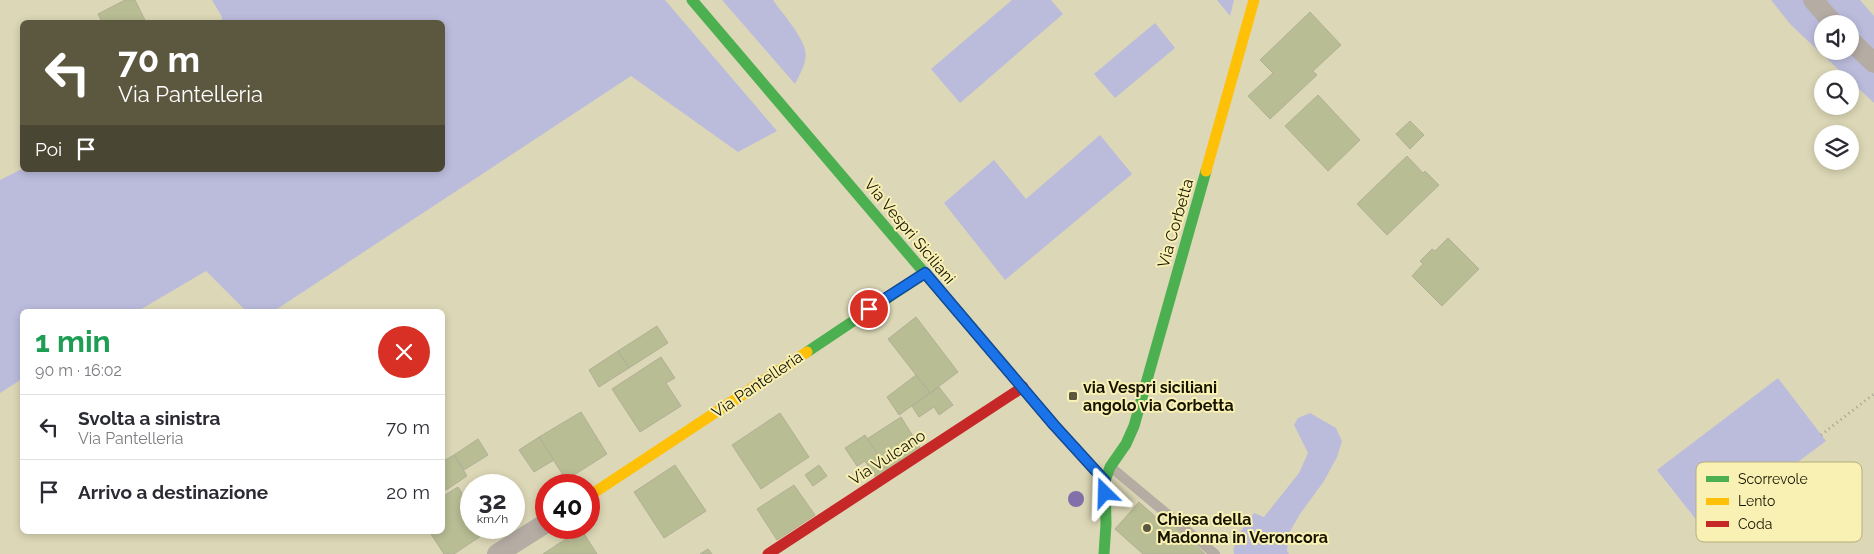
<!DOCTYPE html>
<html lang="it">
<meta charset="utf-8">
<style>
body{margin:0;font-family:Raleway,sans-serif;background:#f7f7f7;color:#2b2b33;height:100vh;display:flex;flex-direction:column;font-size:19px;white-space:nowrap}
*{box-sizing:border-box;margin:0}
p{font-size:16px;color:#7c7c81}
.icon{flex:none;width:28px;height:28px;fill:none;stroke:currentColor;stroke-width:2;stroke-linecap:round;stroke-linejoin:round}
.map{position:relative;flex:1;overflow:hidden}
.drawer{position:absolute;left:20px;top:309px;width:425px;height:225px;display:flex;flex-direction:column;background:#fff;border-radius:8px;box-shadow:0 2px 8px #0003}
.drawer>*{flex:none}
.guide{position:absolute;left:20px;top:20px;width:425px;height:152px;border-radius:8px;box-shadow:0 2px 8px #0003;background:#5c5840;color:#fff;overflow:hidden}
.tools{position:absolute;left:1814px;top:15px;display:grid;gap:10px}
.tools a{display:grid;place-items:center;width:45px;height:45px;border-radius:50%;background:#fff;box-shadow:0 2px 8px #0003;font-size:25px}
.speed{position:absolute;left:460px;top:474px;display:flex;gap:10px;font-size:25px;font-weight:700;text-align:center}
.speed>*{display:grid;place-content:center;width:65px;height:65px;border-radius:50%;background:#fff;box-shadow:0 2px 8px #0003;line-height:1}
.speed small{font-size:12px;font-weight:400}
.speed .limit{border:8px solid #d22;background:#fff;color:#111}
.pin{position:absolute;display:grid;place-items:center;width:42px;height:42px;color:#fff;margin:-21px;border:2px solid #fff;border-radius:50%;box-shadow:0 1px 5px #0007}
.me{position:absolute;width:55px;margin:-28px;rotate:338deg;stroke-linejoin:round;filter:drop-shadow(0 0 4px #0008)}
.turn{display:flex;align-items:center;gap:18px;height:105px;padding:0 15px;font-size:22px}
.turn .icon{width:65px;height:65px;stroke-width:2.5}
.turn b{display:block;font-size:35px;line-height:42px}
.then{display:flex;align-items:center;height:48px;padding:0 15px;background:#0003;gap:10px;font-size:19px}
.round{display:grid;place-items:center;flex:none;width:52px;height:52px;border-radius:26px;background:#f7f7f7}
.head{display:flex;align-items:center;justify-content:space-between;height:85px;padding:0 15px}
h1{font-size:30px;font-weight:700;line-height:38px;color:#1e9e55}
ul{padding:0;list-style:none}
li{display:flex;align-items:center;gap:15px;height:65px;padding:0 15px;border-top:1px solid #e1e1e2}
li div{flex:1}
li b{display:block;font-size:19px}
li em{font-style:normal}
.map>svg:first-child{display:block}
</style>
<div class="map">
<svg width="1874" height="554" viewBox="0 0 1874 554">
<rect width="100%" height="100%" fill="#dcd7b6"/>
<g fill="#bbbcdc" fill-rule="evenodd">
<polygon points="212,0 665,0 777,131 738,152 631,76 274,311 246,311 206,271 138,311 22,311 22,379 0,393 0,180 22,169 442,170 442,22 221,22 222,17"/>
<path d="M722,0h51c9,13 29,35 32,50 3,11 -5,24 -10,34z"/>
<polygon points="1012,0 1051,0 1063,14 960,103 931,69"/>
<polygon points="1217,0 1234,0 1230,16"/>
<path d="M1771,0h89l14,16v87l-83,-78zM1822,24h28v27h-28z"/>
<polygon points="1155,23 1175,48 1115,98 1094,74"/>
<polygon points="1100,135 1132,174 1005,280 944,203 994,160 1026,199"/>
<polygon points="1778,378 1826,441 1705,531 1657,470"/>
<path d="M1310,413l26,15 6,13 -5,16 -13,24 -24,33 -11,19 -2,18 2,3h-55c-3,-12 13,-31 20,-41l10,4 35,-44 9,-20 -14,-28 4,-7z"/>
</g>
<g fill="#b9bd94" stroke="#afb097">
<polygon points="125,0 135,0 146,22 102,22 98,14"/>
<polygon points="1310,12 1341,45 1313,71 1317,75 1270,119 1248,96 1273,73 1260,60"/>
<polygon points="1318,95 1360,140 1328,171 1285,126"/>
<polygon points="1410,121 1424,135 1410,149 1396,134"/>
<polygon points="1407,156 1423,173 1425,171 1439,185 1387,235 1357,204"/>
<polygon points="1448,238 1479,269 1442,306 1412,276 1423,264 1420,261 1432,249 1435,251"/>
<polygon points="916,317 958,372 930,393 888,339"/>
<polygon points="657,326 668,343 629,368 618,351"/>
<polygon points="618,351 629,368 599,387 589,370"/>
<polygon points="661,357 675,378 666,383 681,406 640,432 612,389"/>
<polygon points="916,375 930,393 899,415 887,397"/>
<polygon points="939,387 953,405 939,415 934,407 919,417 912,406"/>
<polygon points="581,412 607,454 566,480 539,437"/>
<polygon points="780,413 809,457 761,489 732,445"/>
<polygon points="901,417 921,449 888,470 867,439"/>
<polygon points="865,435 888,470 876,478 865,461 857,466 845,448"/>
<polygon points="539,437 554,460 534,472 519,450"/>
<polygon points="478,439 488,455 464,470 454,455"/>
<polygon points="454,455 467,476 446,490 442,485 442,462"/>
<polygon points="675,465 706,511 664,538 634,492"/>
<polygon points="819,465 827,476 813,486 805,475"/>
<polygon points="794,485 815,515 777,540 757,509"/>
<polygon points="458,487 471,508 471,528 484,528 487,532 454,554 444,554 429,531 442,531 442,497"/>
<polygon points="1139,502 1168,528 1172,523 1205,554 1143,554 1115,529"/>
<polygon points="581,529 597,554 543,554"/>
<polygon points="708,549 712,554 700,554"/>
</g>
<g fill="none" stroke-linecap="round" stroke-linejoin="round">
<polyline stroke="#a6a094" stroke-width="3" stroke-dasharray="1 4" stroke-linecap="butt" points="1821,435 1874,394"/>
<polyline stroke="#b5aca4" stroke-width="10" points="1112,468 1215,554"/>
<g stroke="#b5aca4" stroke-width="20">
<polyline points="1813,0 1834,24"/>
<polyline points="1850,40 1874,63"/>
<polyline points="497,554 546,523"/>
</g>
<g stroke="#4caf50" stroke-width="11">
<polyline points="692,0 980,338"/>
<polyline points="807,352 925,273"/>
<polyline points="1104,554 1106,524 1105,481 1110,467 1126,444 1134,426 1206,171"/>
</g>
<g stroke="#ffc107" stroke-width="11">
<polyline points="1206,171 1254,0"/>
<polyline points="589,496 807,352"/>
</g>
<g stroke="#c62828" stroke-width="11">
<polyline points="980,338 1054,425 1105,481"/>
<polyline points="768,554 1023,387"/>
</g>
</g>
<circle fill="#8170a9" cx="1076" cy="499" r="8"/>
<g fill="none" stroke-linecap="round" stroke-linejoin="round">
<defs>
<polyline id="route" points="869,309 925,273 1054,425 1105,481 1105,493"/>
</defs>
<use href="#route" stroke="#114b97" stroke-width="12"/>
<use href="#route" stroke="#1a73e8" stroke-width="9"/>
</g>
<g fill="#5c5840" stroke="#f9f0b3" stroke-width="2">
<rect x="1068" y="391" width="10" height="10" rx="2.5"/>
<circle cx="1147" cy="528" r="5"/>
</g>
<g text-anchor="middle" stroke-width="4" stroke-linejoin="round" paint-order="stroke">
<g font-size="16" fill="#171400" stroke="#f9f0b3">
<text transform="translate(1175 223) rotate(-74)" y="6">Via Corbetta</text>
<text transform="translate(910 231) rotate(50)" y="6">Via Vespri Siciliani</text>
<text transform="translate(757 384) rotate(-34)" y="6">Via Pantelleria</text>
<text transform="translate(887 457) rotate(-33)" y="6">Via Vulcano</text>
</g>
<g font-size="16" font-weight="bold" fill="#171400" stroke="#f9f0b3" text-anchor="start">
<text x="1083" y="393">via Vespri siciliani<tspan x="1083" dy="18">angolo via Corbetta</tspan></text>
<text x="1157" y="525">Chiesa della<tspan x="1157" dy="18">Madonna in Veroncora</tspan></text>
</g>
</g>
<rect x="1696" y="462" width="166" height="80" rx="8" fill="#f9f0b3" stroke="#b5ae7d" stroke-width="1"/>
<rect x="1706" y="476" width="23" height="6" fill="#4caf50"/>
<rect x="1706" y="498" width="23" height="7" fill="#ffc107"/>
<rect x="1706" y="521" width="23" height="6" fill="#c62828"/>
<g font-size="14" fill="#171400">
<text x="1738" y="484">Scorrevole</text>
<text x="1738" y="506">Lento</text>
<text x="1738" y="529">Coda</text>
</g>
</svg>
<div class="tools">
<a><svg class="icon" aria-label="sound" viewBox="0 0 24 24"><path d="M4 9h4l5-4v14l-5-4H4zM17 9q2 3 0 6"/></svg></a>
<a><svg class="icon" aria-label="search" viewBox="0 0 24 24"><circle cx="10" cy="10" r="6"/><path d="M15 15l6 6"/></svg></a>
<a><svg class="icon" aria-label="layers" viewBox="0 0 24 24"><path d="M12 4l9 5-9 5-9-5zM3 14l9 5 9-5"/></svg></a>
</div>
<div class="speed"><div>32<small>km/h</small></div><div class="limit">40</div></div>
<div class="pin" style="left:869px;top:309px;background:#d93025"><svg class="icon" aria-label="arrive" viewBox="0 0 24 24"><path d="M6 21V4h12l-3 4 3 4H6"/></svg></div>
<svg class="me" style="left:1105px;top:493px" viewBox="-20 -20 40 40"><path d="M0-17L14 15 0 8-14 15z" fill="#1a73e8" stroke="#fff" stroke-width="4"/></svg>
<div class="guide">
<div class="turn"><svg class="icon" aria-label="left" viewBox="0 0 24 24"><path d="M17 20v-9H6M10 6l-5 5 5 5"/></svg><div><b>70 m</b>Via Pantelleria</div></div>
<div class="then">Poi<svg class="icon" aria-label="arrive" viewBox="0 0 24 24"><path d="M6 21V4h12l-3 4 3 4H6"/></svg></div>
</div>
<section class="drawer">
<div class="head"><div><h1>1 min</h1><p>90 m · 16:02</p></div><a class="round" style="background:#d93025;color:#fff"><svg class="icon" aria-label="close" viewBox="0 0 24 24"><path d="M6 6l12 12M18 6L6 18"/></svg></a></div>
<ul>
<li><svg class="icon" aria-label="left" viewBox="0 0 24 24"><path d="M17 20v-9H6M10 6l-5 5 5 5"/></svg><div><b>Svolta a sinistra</b><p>Via Pantelleria</p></div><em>70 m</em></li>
<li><svg class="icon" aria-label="arrive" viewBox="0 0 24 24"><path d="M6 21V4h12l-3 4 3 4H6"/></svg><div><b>Arrivo a destinazione</b></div><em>20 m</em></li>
</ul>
</section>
</div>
